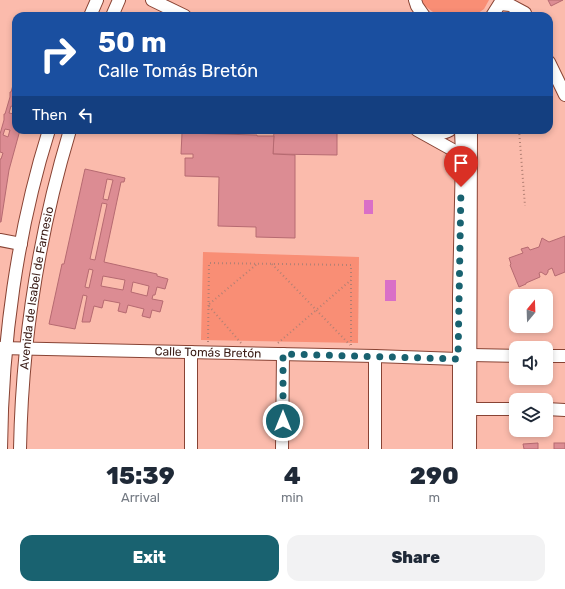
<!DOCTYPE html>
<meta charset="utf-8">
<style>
body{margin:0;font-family:Rubik,sans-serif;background:#f2f2f3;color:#1f2937;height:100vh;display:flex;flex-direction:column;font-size:15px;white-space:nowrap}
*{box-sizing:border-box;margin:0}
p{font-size:13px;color:#747a83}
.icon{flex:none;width:22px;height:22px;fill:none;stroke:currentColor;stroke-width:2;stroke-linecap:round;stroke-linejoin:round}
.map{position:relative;height:449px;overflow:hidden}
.details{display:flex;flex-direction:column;background:#fff;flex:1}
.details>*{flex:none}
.banner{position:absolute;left:12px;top:12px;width:541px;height:122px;border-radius:12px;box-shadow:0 2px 6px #0003;background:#1a4fa0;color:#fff;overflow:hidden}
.needle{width:26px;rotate:19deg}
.controls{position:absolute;left:509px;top:289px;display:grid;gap:8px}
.controls a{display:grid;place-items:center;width:44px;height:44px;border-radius:8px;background:#fff;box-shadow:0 2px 6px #0003;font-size:20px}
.pin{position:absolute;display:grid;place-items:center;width:34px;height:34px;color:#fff;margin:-41px -17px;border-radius:50% 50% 50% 0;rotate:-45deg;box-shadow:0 0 4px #0007}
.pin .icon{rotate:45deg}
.me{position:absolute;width:44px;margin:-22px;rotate:0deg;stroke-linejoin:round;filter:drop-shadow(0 0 3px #0008)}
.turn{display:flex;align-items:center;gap:14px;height:84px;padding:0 20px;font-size:18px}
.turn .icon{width:52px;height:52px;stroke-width:2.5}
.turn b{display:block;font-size:28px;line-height:34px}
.then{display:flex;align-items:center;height:38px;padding:0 20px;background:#0003;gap:8px;font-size:15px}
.eta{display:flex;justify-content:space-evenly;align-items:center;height:68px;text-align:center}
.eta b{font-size:24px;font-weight:800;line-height:28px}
.action{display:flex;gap:8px;margin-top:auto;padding:8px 20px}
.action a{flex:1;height:46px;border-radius:12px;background:#196270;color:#fff;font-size:16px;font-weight:800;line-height:46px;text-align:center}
.action a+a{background:#f2f2f3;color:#1f2937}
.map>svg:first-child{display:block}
</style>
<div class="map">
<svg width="565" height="449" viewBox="0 0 565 449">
<rect width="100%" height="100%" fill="#fbbbac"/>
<g fill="#f98e75">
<polygon points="422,0 489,0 484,9 474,16 438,16 424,5"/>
<polygon points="203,252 359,257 358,343 201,340"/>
</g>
<g fill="#d96fc7">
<rect x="364" y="200" width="9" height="14"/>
<rect x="385" y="280" width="11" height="21"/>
</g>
<g fill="#dc8c93" stroke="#b66a71" fill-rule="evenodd">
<polygon points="548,0 563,0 551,6"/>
<path d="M15,70h1v38l-5,-2 -2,7 5,1 2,-6v22h4l-11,40 -8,52h-1v-63h1l2,-6 -3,-1v-18l4,-14v-6h1l5,-17v-5h1l5,-17zM5,129l5,1 -2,7 -5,-2z"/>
<polygon points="274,130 337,130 337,155 273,154"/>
<polygon points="182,133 257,135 257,136 274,136 273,154 295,155 295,238 256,237 256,227 218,226 219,177 185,176 185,158 193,158 193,154 181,154"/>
<path d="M85,169l40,9 -1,4h-3l-17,80 53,12v2l11,3 -3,10 -8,-2 -2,8h-2l-1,4 11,2 -3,11 -8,-2 -2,8 -8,-2 2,-7 -16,-4 -2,8 -8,-2 2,-8 -16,-3 -2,8 -8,-2 -4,16h-8l5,-26 -4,-1 -8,34 -26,-5 13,-60h2zM107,179l6,1 -5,20 -5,-1zM102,203l5,1 -12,56 -5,-1zM89,269l4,1 -4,18 -4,-1zM103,276l22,4 -2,10 -22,-4zM133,282l16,4 -2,10 -16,-4z"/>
<polygon points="565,236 565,272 555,276 552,268 548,270 548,272 546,275 544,274 541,272 539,273 540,277 526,283 526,284 519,287 510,265 511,264 509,258 523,253 521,249 528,247 530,250 539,247 542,238 549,242"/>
<polygon points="538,443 538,449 524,449 523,444"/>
<rect x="554" y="443" width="11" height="6"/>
</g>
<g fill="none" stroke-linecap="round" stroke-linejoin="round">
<defs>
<g id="minor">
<polyline points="152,0 185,16"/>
<polyline points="415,0 417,6 424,16"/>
<polyline points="501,4 510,5 525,13"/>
<polyline points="90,16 97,0"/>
<polyline points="112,16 119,0"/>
<polyline points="492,16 502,0"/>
<polyline points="549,62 565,95"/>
<polyline points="417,130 462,155"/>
<path d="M425,131c9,2 17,4 25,-1"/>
<polyline points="0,240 21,244"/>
<path id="s1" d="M0,348l375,8 83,3"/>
<polyline points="191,352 191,449"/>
<polyline points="471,355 516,356"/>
<polyline points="546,356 565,356"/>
<polyline points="470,409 516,409"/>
<polyline points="546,409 565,410"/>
<path d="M1,449c1,-106 16,-218 48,-319"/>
<path id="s2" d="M20,449c2,-107 19,-216 50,-319"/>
<polyline points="282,449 283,354"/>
<polyline points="375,449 375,356"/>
<polyline points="459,449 459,295 462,155 461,130"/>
<polyline points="470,449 471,130"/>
</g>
</defs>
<use href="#minor" stroke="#884334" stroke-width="14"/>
<g stroke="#b38074" stroke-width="2" stroke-dasharray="1 3" stroke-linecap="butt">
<polyline points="519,130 525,206"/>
<polyline points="272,264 350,345"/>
<polyline points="208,342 209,263 351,265 351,345"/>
<polyline points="241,343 208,305 257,264"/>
<polyline points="278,343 351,280"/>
</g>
<use href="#minor" stroke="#fff" stroke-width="12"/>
</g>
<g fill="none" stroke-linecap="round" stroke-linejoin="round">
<polyline stroke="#196270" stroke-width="7" stroke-dasharray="0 12.6" points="283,421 283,354 458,359 461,187"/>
</g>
<g text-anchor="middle" stroke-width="3.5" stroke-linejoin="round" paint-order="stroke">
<g font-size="12" fill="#3b1d17" stroke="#fbbbac">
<text dy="4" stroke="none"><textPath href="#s2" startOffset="162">Avenida de Isabel de Farnesio</textPath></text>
<text dy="4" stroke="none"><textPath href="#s1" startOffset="208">Calle Tomás Bretón</textPath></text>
</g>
</g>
</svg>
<div class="controls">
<a><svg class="needle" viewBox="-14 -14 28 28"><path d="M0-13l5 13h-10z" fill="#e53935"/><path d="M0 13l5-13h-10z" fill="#747a83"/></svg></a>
<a><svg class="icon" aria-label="sound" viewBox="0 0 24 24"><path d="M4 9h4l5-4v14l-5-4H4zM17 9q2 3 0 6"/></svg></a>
<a><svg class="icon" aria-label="layers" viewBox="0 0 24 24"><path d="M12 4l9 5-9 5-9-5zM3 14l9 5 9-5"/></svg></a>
</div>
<div class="pin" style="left:461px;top:187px;background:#d93025"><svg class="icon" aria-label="arrive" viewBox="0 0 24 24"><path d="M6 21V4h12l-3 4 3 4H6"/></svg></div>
<svg class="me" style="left:283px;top:421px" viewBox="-20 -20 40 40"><circle r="17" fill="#196270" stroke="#fff" stroke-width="3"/><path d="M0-11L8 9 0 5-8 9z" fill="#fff"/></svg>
<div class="banner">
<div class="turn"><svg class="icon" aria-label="right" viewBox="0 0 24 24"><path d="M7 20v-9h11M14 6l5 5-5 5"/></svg><div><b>50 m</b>Calle Tomás Bretón</div></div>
<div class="then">Then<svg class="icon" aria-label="left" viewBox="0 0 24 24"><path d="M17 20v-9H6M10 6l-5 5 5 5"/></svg></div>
</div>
</div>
<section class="details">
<div class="eta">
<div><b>15:39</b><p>Arrival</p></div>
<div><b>4</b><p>min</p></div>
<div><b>290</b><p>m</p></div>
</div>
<div class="action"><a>Exit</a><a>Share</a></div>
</section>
